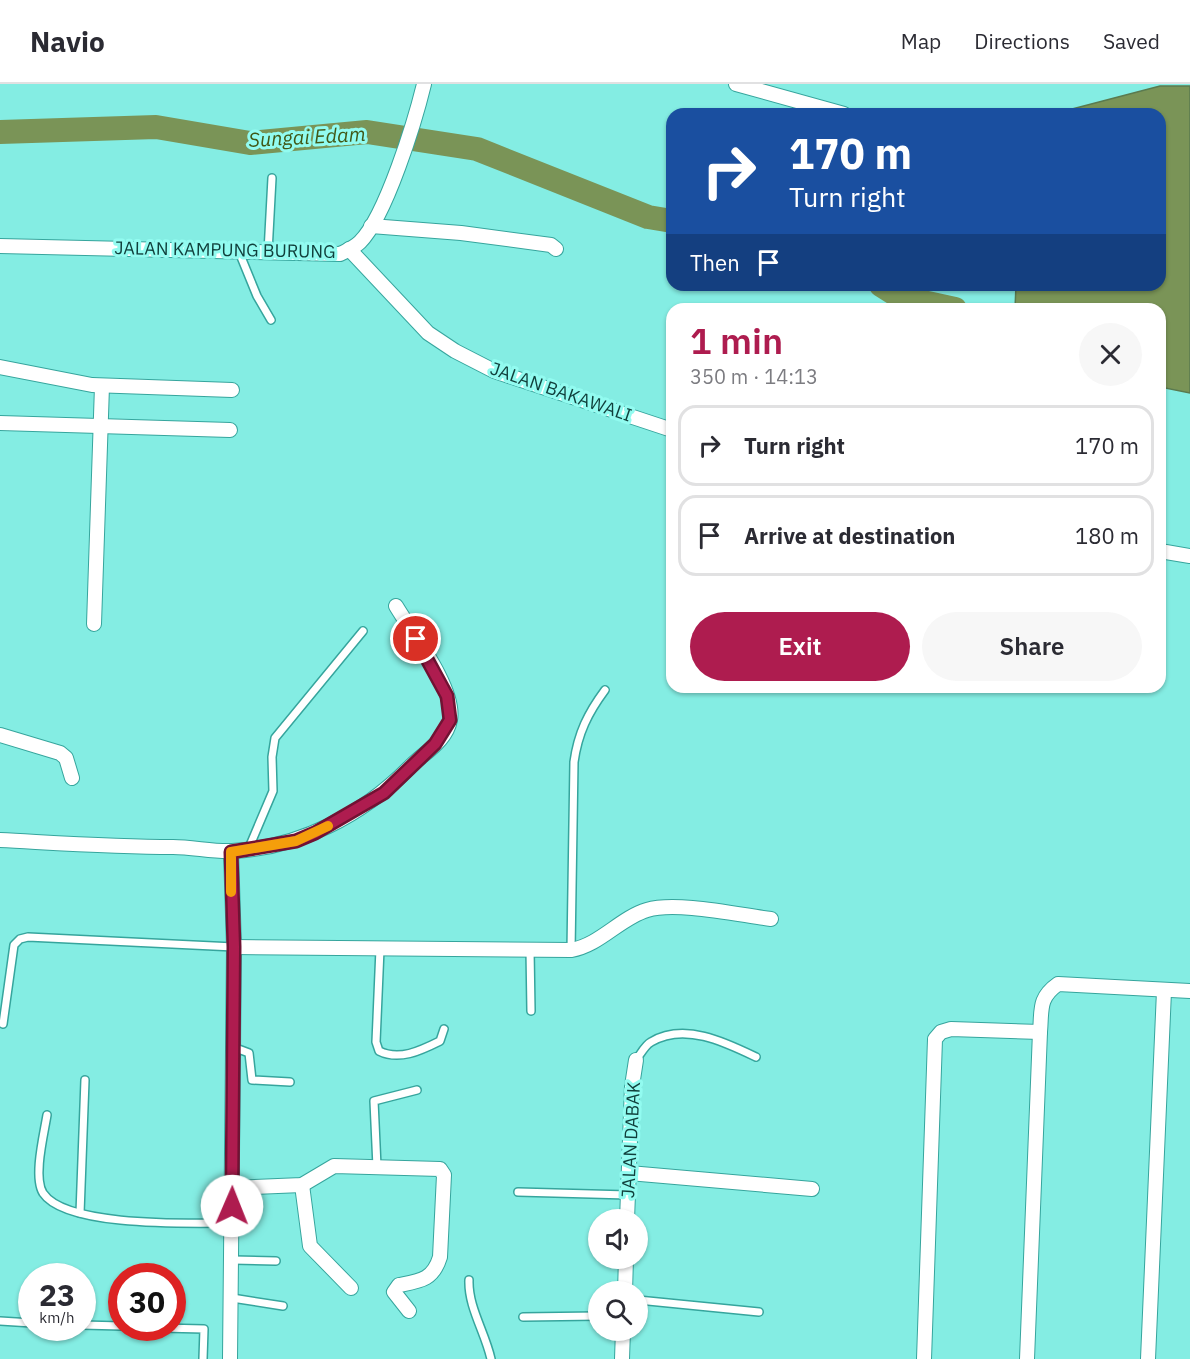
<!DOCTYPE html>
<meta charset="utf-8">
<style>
body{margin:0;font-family:"IBM Plex Sans",sans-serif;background:#f7f7f7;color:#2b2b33;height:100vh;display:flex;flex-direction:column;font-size:22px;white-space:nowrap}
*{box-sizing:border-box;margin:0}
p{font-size:20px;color:#7c7c81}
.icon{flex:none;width:33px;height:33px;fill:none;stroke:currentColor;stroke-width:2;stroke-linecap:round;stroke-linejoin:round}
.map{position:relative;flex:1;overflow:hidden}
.side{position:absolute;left:666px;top:219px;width:500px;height:390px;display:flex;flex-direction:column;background:#fff;border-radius:18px;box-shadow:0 2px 4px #0004}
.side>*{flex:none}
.banner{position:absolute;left:666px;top:24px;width:500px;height:183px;border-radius:18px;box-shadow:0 2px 4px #0004;background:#1a4fa0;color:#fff;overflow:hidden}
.tools{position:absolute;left:588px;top:1125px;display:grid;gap:12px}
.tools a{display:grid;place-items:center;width:60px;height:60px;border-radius:50%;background:#fff;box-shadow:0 2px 4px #0004;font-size:30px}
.speed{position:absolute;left:18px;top:1179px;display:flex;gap:12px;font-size:30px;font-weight:700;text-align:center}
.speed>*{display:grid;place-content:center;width:78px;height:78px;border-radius:50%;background:#fff;box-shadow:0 2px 4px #0004;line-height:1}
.speed small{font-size:15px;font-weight:400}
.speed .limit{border:9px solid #d22;background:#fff;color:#111}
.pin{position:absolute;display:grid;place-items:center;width:51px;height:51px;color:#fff;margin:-26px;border:3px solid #fff;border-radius:50%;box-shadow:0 2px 6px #0007}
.me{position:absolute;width:66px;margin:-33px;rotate:1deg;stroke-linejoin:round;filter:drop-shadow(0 0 4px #0008)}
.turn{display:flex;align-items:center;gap:21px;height:126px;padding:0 24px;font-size:27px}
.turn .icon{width:78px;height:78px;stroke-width:2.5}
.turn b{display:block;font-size:42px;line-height:51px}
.then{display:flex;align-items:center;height:57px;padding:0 24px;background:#0003;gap:12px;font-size:22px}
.round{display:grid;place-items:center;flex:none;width:63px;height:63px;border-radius:32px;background:#f7f7f7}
.summary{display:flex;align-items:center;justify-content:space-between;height:102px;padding:0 24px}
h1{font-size:36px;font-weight:600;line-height:45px;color:#ae1c4f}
.button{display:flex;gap:12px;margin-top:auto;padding:12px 24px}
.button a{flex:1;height:69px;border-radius:36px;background:#ae1c4f;color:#fff;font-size:24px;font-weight:600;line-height:69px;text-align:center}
.button a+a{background:#f7f7f7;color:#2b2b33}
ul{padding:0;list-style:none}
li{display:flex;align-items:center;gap:18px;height:81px;margin:0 12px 9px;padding:0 12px;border:3px solid #e1e1e2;border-radius:18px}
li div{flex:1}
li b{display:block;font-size:22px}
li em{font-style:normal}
header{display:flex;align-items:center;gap:36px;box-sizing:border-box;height:84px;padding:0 30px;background:#fff;border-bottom:2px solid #e1e1e2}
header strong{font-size:28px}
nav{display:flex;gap:33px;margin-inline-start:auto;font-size:21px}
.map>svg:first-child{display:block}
</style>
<header>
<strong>Navio</strong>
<nav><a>Map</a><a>Directions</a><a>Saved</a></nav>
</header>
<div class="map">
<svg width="1190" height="1275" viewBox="0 0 1190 1275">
<rect width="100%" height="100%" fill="#84ede3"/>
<polygon fill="#7a9457" stroke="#5a7a4f" stroke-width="1.5" points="1160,2 1190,2 1190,309 1160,303 1160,225 1015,225 1016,201 1160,201 1160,30 1053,30"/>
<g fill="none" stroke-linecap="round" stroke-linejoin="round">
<g stroke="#7a9457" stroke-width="24">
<polyline points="0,48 156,43 250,59 367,48 477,65 648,133 672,137"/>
<polyline points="881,201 900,213 955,225"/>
</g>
<defs>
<g id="lane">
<polyline points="239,168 257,212 271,236"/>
<polyline points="268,168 272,94"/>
<polyline points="248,766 273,707 272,673 275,654 363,547"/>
<path d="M380,865l-4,93 3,9c20,10 41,0 61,-10l4,-12"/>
<polyline points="530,866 531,927"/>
<path d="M571,866l3,-188c4,-29 14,-49 31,-72"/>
<polyline points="3,940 14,861 20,855 28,853 234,863"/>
<polyline points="233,963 249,969 252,996 290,998"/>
<path d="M636,976c4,-5 9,-15 15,-18 33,-20 74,0 105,15"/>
<path d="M47,1031c-3,19 -14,62 -4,78 23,35 151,30 189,30"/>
<polyline points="377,1083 374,1017 417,1006"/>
<polyline points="518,1108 628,1111"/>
<polyline points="80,1129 85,996"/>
<polyline points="233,1176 276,1177"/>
<path d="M469,1196c-1,27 16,52 22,79"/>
<polyline points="232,1214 283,1222"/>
<polyline points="638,1216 759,1228"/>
<polyline points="523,1233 598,1232"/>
<polyline points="0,1237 32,1239"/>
<polyline points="82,1241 122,1242"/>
<polyline points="162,1244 204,1245 203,1275"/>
</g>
<g id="street">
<polyline points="736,0 844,30"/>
<polyline points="371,142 461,149 551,161 556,165"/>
<path d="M0,162l340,8c6,-3 14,-6 20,-12 26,-26 55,-121 64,-158"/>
<polyline points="349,165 428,249 455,267 494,287 672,346"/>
<polyline points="0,283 92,301 232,306"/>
<polyline points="0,339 230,346"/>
<polyline points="1160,467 1190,472"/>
<polyline points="94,540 102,302"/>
<polyline points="0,651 60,669 66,674 72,694"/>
<path d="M0,756c58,3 115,7 173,7 20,0 40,5 59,4 68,-3 130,-36 177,-83 14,-15 37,-26 41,-48 6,-31 -38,-87 -54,-114"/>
<path d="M234,863l337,3c29,-5 49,-32 76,-40 29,-9 92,5 124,9"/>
<polyline points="629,1089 812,1105"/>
<polyline points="302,1101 310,1162 351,1204"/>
<path d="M233,1104l69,-3 32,-19 106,3 4,6 -4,82c-7,23 -20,24 -41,28l-5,7 15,19"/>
<polyline points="627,1136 632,1002 636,976"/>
<polyline points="625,1208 626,1174"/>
<polyline points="230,1275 234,863 231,768"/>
<polyline points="622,1275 623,1246"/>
<polyline points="924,1275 935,955 941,948 951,945 1040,948"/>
<path d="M1027,1275l13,-327c2,-22 -2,-34 18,-48l132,7"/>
<polyline points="1148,1275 1164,907"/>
</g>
</defs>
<use href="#lane" stroke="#36a59d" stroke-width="10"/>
<use href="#street" stroke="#36a59d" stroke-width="16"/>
<use href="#lane" stroke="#fff" stroke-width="7"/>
<use href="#street" stroke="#fff" stroke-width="14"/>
</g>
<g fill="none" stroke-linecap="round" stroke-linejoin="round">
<defs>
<polyline id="route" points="232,1122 234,863 231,768 296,757 315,749 384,709 435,660 450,636 447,612 416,555"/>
</defs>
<use href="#route" stroke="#711233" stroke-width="15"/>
<use href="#route" stroke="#ae1c4f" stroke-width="10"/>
<polyline stroke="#f59e0b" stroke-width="10" points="231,808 231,768 296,757 328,742"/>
</g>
<g text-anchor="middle" stroke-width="6" stroke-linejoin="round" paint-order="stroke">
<g font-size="18" fill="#103f3b" stroke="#92fbf0">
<text transform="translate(225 166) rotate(1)" y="6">JALAN KAMPUNG BURUNG</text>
<text transform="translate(561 308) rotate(19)" y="6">JALAN BAKAWALI</text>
<text transform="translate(631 1056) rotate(-87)" y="6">JALAN DABAK</text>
</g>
<g font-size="20" font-style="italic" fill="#405816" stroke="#92fbf0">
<text transform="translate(307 53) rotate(-3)" y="7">Sungai Edam</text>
</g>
</g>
</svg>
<div class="tools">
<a><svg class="icon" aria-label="sound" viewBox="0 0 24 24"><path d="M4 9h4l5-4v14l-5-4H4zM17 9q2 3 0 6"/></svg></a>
<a><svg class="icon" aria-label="search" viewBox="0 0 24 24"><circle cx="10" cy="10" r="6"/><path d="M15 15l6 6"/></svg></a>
</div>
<div class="speed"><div>23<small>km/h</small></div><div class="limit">30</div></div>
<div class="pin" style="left:416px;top:555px;background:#d93025"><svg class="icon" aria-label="arrive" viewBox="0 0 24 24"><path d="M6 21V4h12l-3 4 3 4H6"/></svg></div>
<svg class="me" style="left:232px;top:1122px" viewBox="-20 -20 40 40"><circle r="19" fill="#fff"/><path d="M0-13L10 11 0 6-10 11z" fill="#ae1c4f"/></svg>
<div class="banner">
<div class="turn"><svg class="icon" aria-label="right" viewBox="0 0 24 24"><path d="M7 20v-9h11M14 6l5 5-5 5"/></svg><div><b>170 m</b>Turn right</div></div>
<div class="then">Then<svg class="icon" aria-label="arrive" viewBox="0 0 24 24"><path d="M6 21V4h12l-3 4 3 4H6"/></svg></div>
</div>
<section class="side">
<div class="summary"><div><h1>1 min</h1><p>350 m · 14:13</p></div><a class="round"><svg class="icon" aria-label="close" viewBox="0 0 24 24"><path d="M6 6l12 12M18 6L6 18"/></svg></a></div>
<ul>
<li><svg class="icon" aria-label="right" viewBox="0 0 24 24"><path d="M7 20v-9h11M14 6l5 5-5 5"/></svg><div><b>Turn right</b></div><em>170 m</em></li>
<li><svg class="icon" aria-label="arrive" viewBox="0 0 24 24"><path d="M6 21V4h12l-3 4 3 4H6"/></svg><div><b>Arrive at destination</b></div><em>180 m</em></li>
</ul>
<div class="button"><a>Exit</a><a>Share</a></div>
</section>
</div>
